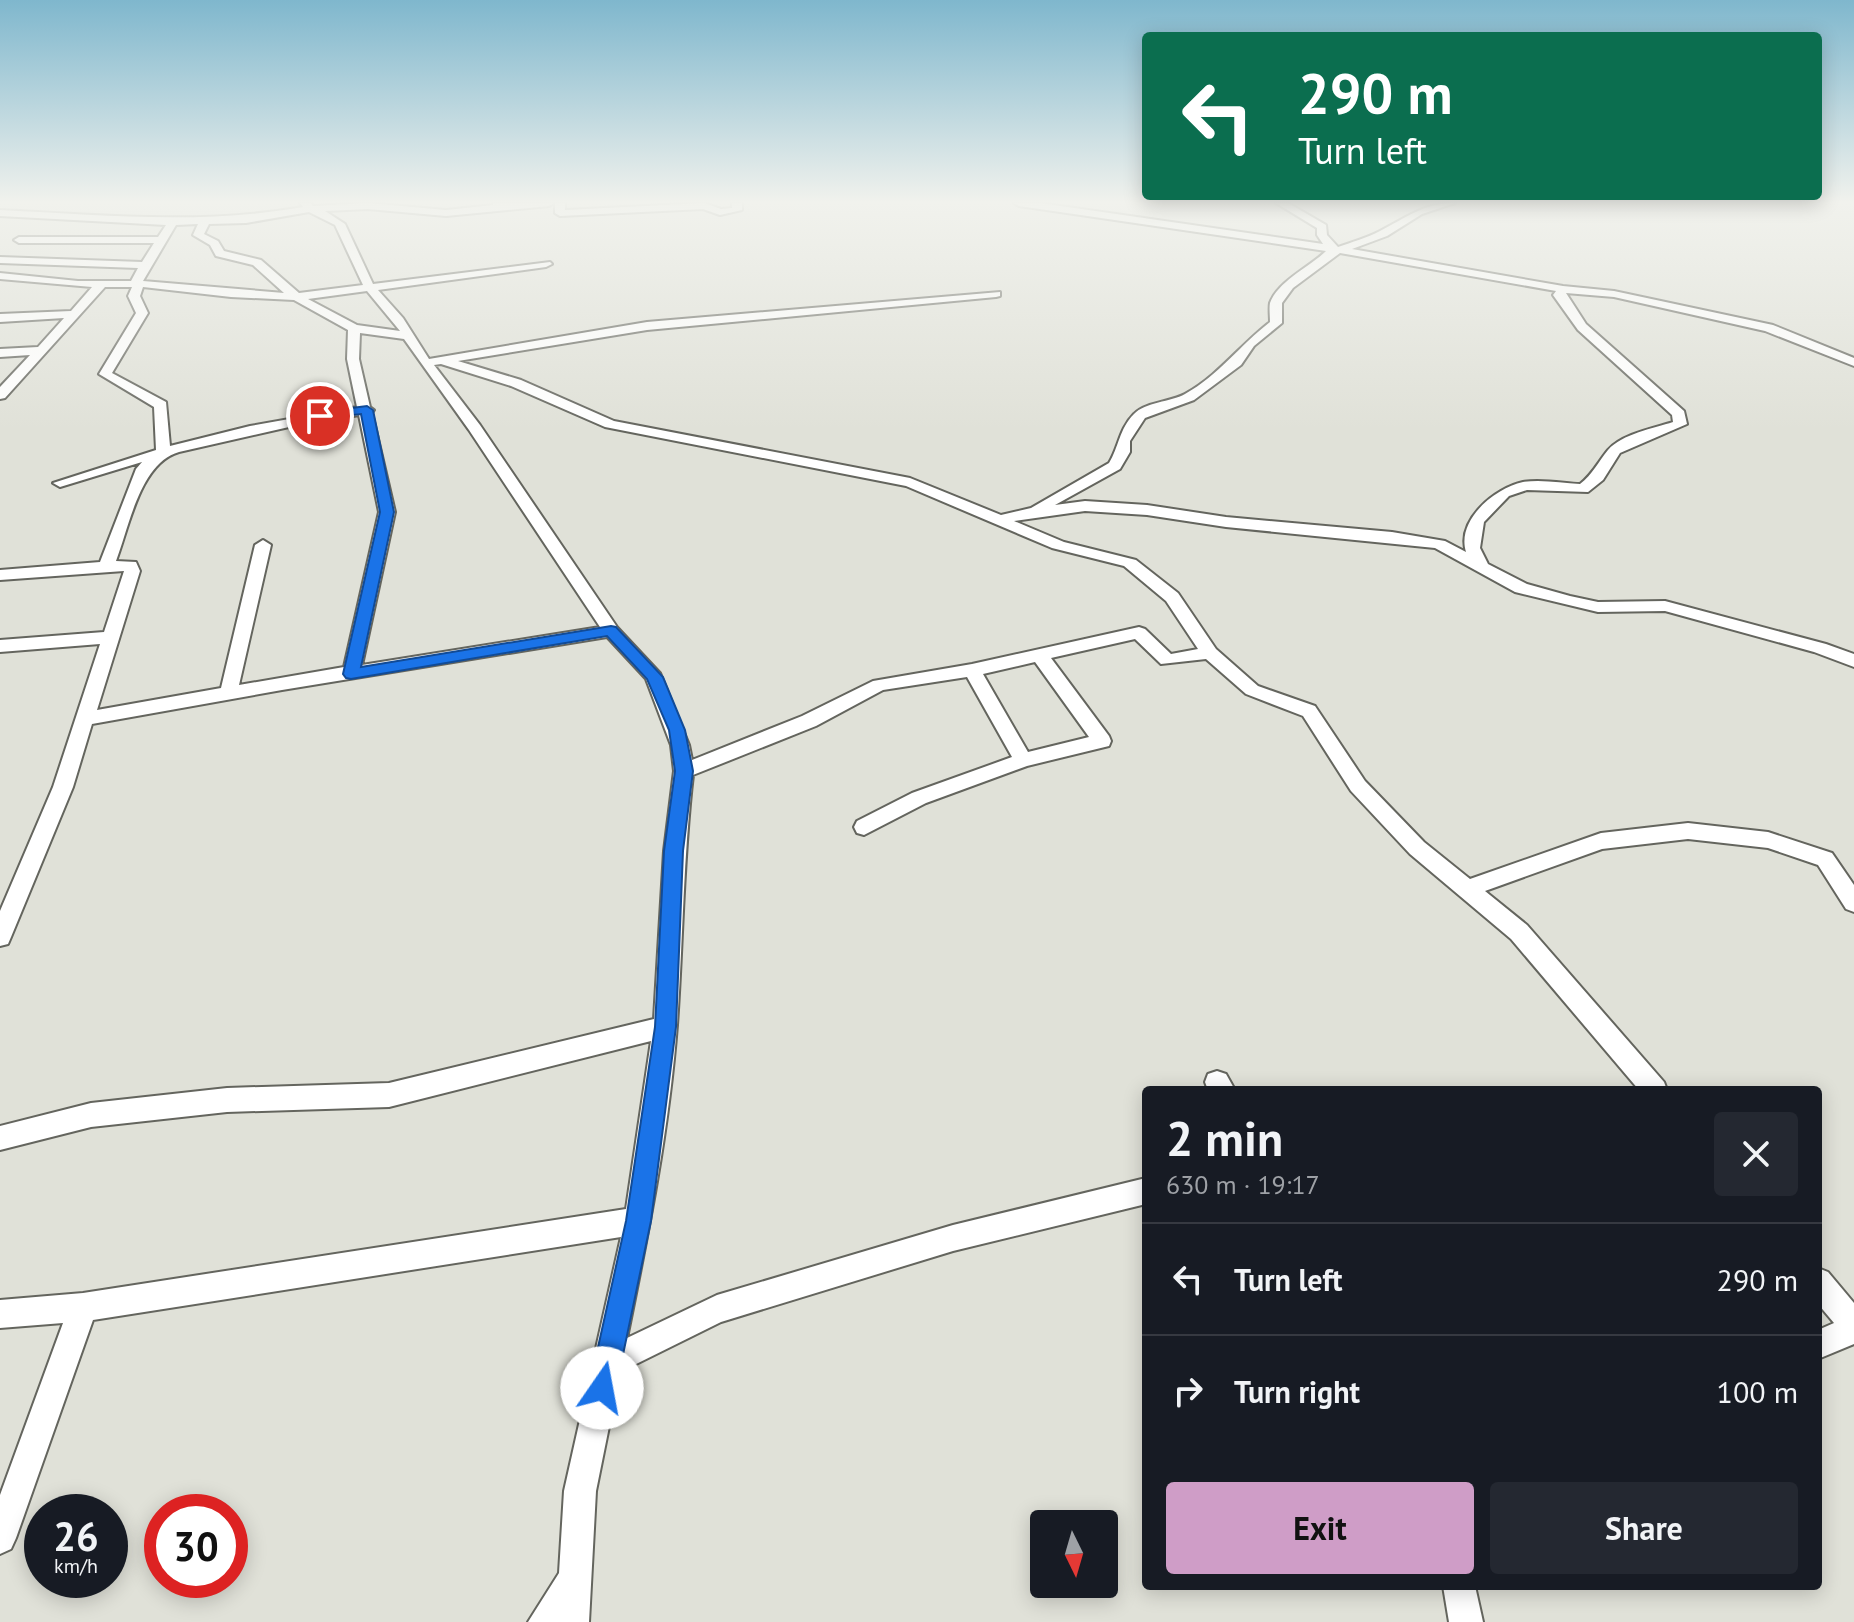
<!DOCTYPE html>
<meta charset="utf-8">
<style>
body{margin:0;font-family:"PT Sans",sans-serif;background:#242831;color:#f1f3f6;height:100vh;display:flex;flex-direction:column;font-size:30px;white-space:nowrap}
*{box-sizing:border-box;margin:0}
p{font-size:26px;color:#9ea1a6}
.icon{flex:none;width:44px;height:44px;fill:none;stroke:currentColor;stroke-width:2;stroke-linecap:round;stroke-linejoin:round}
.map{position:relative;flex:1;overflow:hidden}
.drawer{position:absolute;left:1142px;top:1086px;width:680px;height:504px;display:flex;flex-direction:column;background:#171b24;border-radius:8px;box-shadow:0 4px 20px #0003}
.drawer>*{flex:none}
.hud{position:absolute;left:1142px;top:32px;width:680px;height:168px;border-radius:8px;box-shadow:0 4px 20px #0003;background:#0b6e4f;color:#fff;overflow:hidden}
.needle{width:52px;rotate:175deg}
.tools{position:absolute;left:1030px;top:1510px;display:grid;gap:16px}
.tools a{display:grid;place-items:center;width:88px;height:88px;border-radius:8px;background:#171b24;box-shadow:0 4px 20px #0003;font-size:40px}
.speed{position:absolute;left:24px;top:1494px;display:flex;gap:16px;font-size:40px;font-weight:700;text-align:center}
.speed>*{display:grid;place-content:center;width:104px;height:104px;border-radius:50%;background:#171b24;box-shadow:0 4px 20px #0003;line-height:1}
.speed small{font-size:20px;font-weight:400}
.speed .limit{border:12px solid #d22;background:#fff;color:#111}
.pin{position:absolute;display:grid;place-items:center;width:68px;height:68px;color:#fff;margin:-34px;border:4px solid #fff;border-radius:50%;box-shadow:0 2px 8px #0007}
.me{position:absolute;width:88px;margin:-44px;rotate:12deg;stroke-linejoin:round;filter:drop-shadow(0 0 6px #0008)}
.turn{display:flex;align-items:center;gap:28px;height:168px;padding:0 24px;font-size:36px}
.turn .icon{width:104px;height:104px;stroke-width:2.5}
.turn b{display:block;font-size:56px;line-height:68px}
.round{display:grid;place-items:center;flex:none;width:84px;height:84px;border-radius:8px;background:#242831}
.summary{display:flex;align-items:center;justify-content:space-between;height:136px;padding:0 24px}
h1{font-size:48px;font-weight:800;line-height:60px}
.action{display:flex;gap:16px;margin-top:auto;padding:16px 24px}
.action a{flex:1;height:92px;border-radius:8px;background:#cf9dc7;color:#111;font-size:32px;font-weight:800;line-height:92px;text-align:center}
.action a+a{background:#242831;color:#f1f3f6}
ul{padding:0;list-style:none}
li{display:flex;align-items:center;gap:24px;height:112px;padding:0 24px;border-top:2px solid #363941}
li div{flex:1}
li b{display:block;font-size:30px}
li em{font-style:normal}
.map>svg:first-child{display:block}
</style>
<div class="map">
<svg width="1854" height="1622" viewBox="0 0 1854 1622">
<rect width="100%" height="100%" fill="#e0e1d8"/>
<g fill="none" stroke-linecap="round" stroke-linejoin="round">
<defs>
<g id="minor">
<path d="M300,203h10l3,3 55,-3 78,7 47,-5v-2h61l-5,3 -103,10 -78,-7 -43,2 20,13 28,60 177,-22 2,2 -6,3 -168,23 25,28 26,41 218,-37 353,-30v4l-4,1 -349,33 -189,31 63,19 93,41 296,57 91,37 30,-7 78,-45c10,-16 10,-34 25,-49 11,-12 37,-12 51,-20 34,-19 55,-49 85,-72 0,-6 -1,-14 0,-19 8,-22 41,-37 56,-52l-307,-45 -5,-3h26l283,41 -6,-9v-7l-41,-25h12l38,22 1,10 11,12c14,-5 29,-9 42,-16 26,-13 43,-28 75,-28l-33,11 -35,22 -35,13 211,37 51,5 159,34 81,33v8l-89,-35 -151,-34 -48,-4 20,31 98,87 3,13 -67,29 -17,27 -15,12 -61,-2 -18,6 -25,26 -4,26 8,16 39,20 43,12 28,6 67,-1 161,43 28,10v13l-40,-15 -149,-41 -67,1 -83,-20 -80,-44 -209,-21 -79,-12 -62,-4 -71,10 50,21 72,18 42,33 38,56 42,37 57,20 50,75 59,61 46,37 131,-46 87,-10 80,9 64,21 22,32v27l-8,-3 -28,-44 -50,-17 -80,-9 -86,10 -117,42 42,34 137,157 3,8h-28l-128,-151 -101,-85 -59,-63 -48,-75 -57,-22 -40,-35 -45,5 -26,-25 -84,19 58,78 2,5 -2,5 -82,20 -101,37 -62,32 -7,-2 -3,-6 3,-6 55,-28 100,-36 -45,-80 -84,13 -67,36 -123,49c-10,83 -10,166 -16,250 -8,105 -29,210 -50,313l90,-43 236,-70 193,-47v26l-193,47 -232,71 -101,50 -24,119 -7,131h-61l31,-49 5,-82 57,-254 -528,83 -77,218 -5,11 -11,5v-59l63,-172 -63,5v-28l83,-7 543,-84 25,-168 -262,66 -162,5 -136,15 -91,23v-24l91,-23 136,-15 162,-5 265,-64 10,-168 10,-80 -3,-26 -25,-66 -39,-42 -325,53 -190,34 -19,63 -62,150 -3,7 -8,2v-35l53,-124 47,-143 -100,8v-12l104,-8 20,-61 -124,9v-10l100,-8 36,-93 6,-7 -82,25 -7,-4 103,-33 -2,-43 -55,-33 37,-61 -8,-17 4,-9h-27l-100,111 -5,1v-12l30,-32 -30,2v-8l38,-2 26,-29 -64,4v-8l71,-3 21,-24 -92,-8v-6l78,8h53l7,-13 -138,-5v-6l142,5 12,-19h-135l-5,-3 5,-3h139l8,-12 -166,-9v-6c104,5 200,15 303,-3zM309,212l26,13 28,60 -64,8 -38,-33 -37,-9 -6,-10 -14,-7 5,-10 37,-1zM198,224l-5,11 17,10 6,11 37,9 31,28 -141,-12 33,-56zM1340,253l216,38 -3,4 25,35 94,85 1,7c-19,6 -51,12 -65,28 -10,12 -15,24 -28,34 -18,-1 -39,-5 -57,-2 -28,6 -67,38 -57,70l-21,-11 -53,-9 -166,-15 -79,-12 -62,-4 -30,4 65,-36 10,-17v-11l15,-23 49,-18 47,-35 13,-19 28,-23v-20l11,-15zM143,287l88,10 63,3 54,30 -1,29 10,48 -107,19 -80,20 -4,-44 -54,-29 36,-60 -8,-17zM367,291l33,40 -43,-6 -49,-26zM360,333l44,6 65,91 131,197 -238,38 33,-153 -23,-99 2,-3 -4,-3 -11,-48zM441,364l70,22 94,41 301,59 146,62 72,18 42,35 32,48 -27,5 -26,-25 -6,-2 -167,37 -99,17 -71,35 -110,44 -3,-15 -29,-72 -43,-46 -137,-202 -46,-60zM359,415l20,97 -35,155 -105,18 32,-140 -8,-5 -8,5 -34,143 -124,22 43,-139 -4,-9 -20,-1c13,-34 24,-98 63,-109l110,-25zM1035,662l54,75 -61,15 -45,-78z"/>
<polygon points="555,203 565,203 565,210 704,203 721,209 732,208 732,203 742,203 742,210 720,215 703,209 560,216 555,213"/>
<polygon points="1217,1071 1226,1074 1235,1090 1208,1090 1205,1082 1208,1074"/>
<polygon points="1818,1268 1828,1272 1854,1303 1854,1344 1818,1359 1818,1330 1834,1323 1818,1304"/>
<polygon points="1443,1586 1475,1586 1483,1622 1449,1622"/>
</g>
</defs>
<use href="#minor" stroke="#64655e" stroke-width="4"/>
<use href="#minor" fill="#fff" fill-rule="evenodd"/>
</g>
<linearGradient id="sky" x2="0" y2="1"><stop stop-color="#7fb7cd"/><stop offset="0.47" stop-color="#f1f2ed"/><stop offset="1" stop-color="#f1f2ed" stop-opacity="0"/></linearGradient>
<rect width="1854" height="430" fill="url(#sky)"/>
<polygon fill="#1a73e8" stroke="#114b97" stroke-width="2" points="367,406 373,410 394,512 361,667 611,626 616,627 663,677 685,730 693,771 683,851 676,1027 651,1221 616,1388 612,1398 602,1402 593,1398 589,1388 626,1221 655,1027 664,851 675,771 669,730 647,679 607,636 351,679 346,678 343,674 380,512 361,414 320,419 314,416 320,412"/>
</svg>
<div class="tools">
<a><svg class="needle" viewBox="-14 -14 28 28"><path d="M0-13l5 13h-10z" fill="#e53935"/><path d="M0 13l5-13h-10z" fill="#9ea1a6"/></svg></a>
</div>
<div class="speed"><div>26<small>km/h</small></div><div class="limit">30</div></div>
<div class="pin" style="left:320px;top:416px;background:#d93025"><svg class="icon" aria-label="arrive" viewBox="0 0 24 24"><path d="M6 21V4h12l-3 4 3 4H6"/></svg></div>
<svg class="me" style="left:602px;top:1388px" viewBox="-20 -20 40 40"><circle r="19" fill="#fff"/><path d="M0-13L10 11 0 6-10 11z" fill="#1a73e8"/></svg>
<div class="hud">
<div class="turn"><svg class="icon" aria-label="left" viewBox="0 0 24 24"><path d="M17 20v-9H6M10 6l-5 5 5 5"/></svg><div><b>290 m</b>Turn left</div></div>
</div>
<section class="drawer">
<div class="summary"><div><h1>2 min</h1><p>630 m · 19:17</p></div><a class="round"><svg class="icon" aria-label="close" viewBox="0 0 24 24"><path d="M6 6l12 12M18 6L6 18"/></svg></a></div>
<ul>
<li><svg class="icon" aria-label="left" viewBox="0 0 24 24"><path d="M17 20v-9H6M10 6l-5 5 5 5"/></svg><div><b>Turn left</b></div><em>290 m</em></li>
<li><svg class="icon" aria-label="right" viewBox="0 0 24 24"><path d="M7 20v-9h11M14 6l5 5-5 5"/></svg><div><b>Turn right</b></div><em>100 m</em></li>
</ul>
<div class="action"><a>Exit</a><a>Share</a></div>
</section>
</div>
